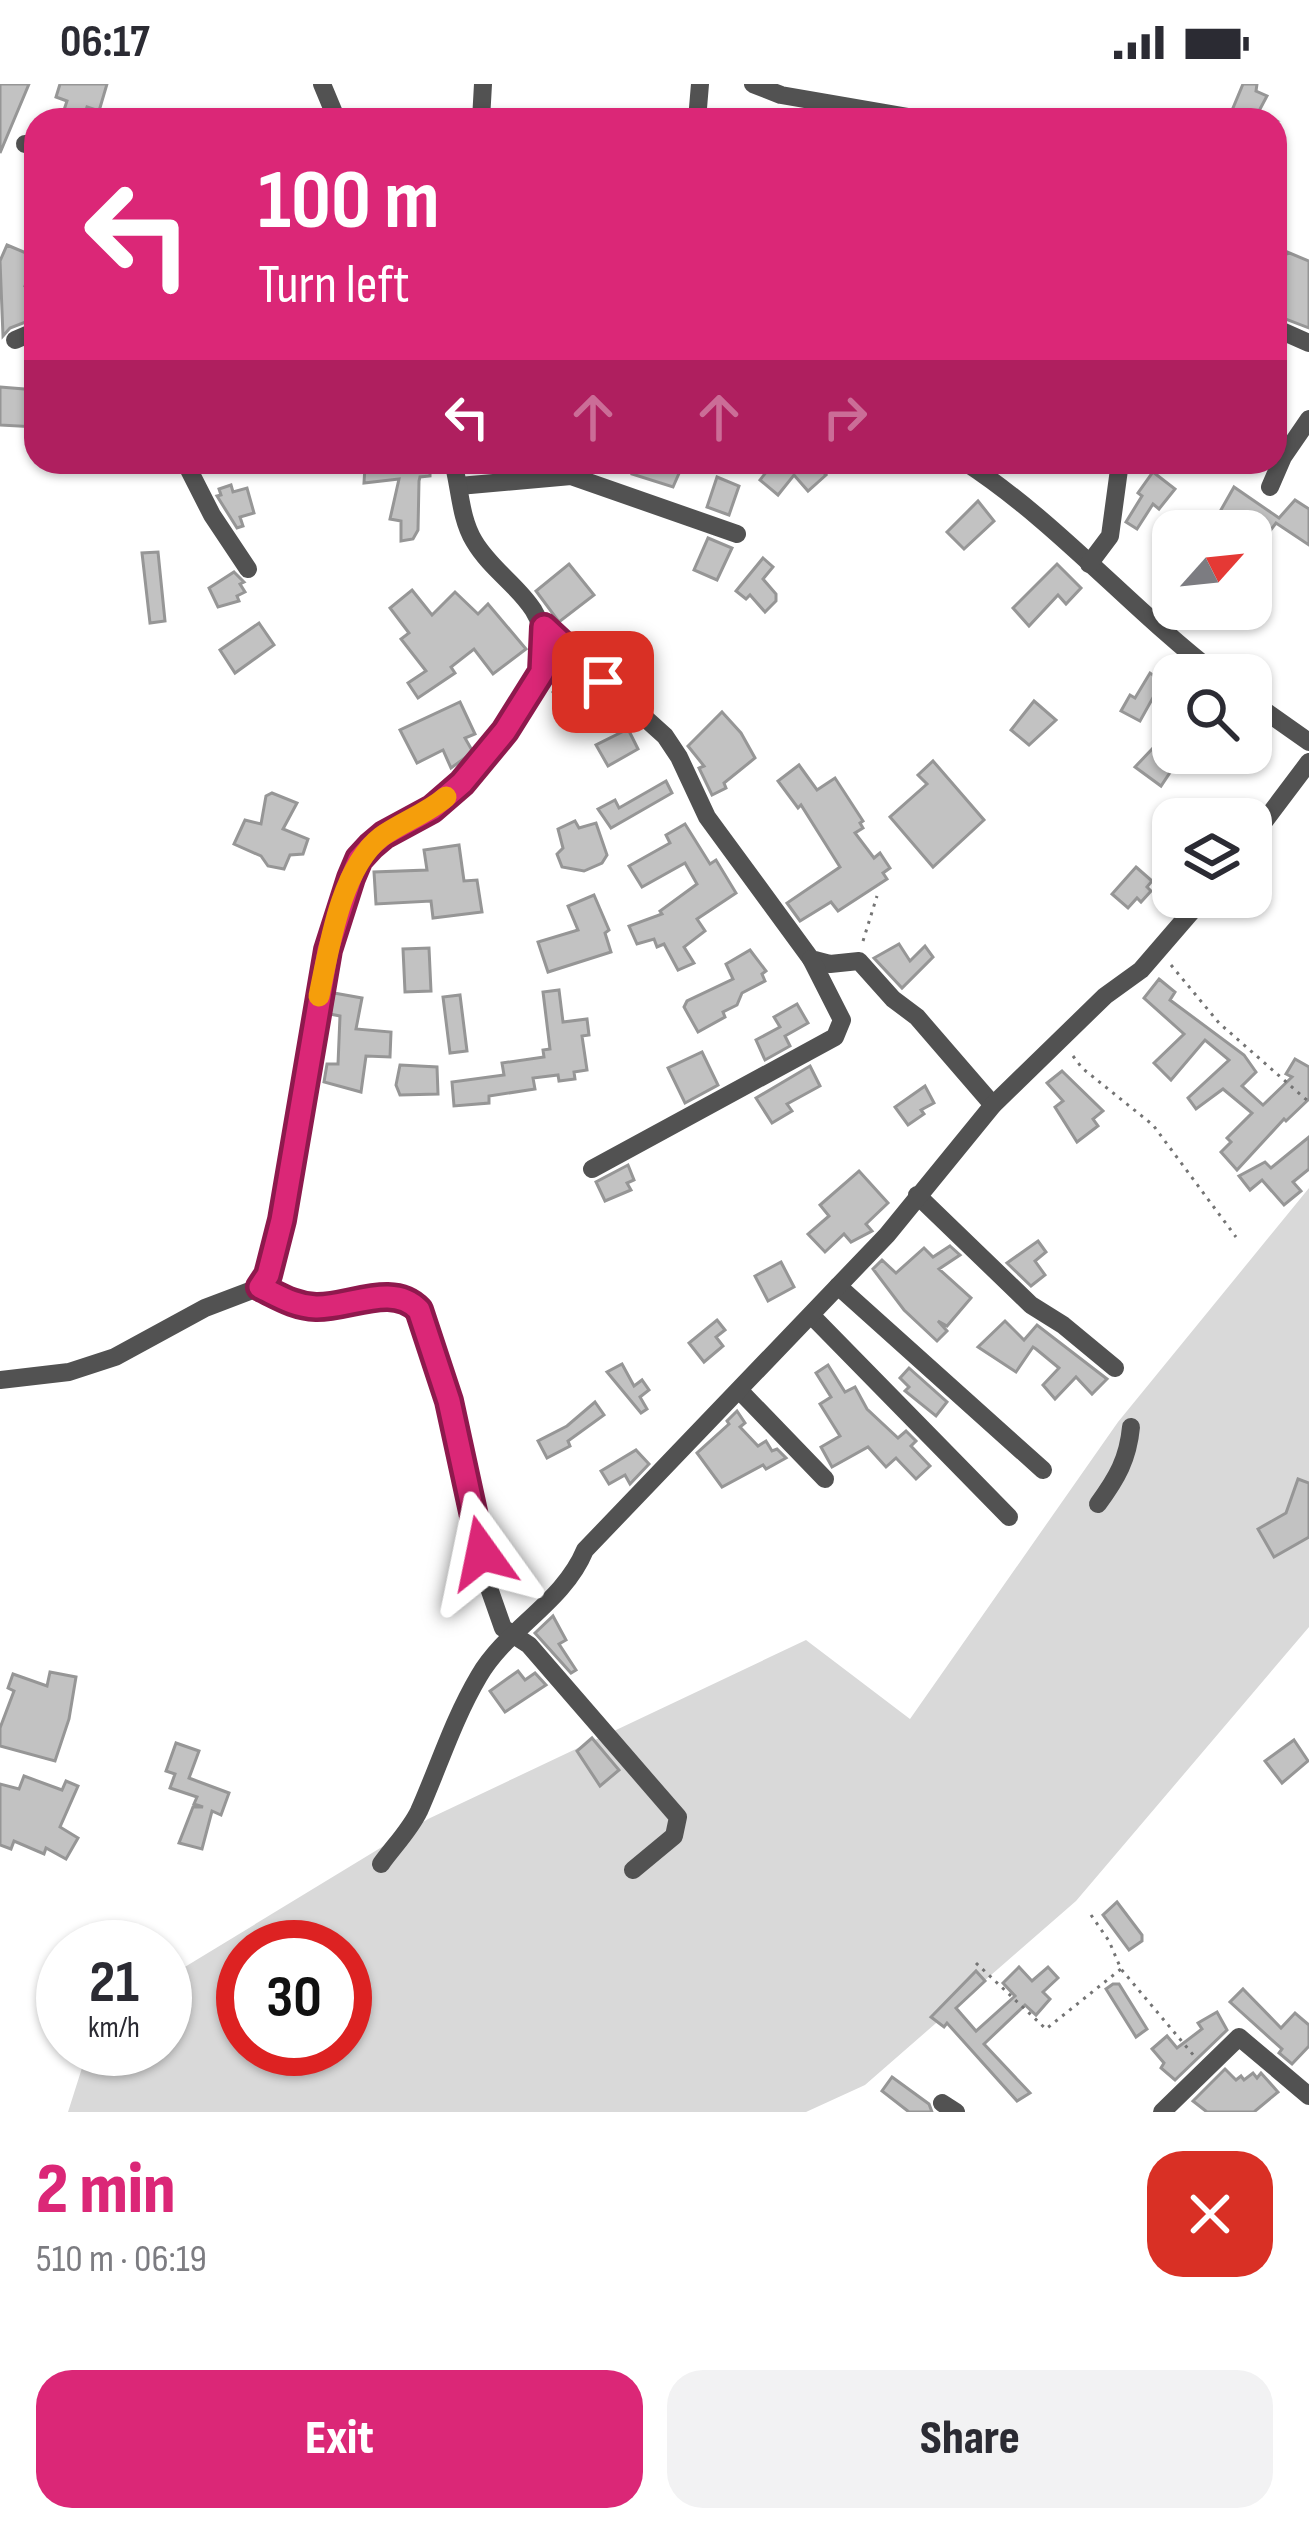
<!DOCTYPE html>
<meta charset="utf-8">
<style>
body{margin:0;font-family:"Sofia Sans Condensed",sans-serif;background:#f2f2f3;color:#2b2b33;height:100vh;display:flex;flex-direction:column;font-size:45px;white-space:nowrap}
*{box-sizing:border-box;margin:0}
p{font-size:39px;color:#7c7c81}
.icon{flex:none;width:66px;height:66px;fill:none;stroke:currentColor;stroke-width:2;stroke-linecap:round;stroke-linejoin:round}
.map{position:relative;height:2028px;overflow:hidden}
.drawer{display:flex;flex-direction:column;background:#fff;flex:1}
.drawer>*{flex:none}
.top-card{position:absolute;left:24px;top:24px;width:1263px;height:366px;border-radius:36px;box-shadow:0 3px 9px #0004;background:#db2777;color:#fff;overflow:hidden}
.needle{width:78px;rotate:63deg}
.buttons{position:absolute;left:1152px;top:426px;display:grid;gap:24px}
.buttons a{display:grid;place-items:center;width:120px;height:120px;border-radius:24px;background:#fff;box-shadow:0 3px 9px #0004;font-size:60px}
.speed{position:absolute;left:36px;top:1836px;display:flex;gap:24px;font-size:60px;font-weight:700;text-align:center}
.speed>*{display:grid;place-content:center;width:156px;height:156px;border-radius:50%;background:#fff;box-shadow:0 3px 9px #0004;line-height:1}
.speed small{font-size:30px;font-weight:400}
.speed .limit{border:18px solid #d22;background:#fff;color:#111}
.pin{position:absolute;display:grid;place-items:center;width:102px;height:102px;color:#fff;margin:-51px;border-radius:24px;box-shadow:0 6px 18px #0006}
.me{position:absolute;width:132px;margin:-66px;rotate:348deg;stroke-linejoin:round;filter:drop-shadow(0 0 9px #0008)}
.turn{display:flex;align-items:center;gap:42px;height:252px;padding:0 36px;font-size:54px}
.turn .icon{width:156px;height:156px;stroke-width:2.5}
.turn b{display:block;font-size:84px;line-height:102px}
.lanes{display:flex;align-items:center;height:114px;padding:0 36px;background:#0003;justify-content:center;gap:60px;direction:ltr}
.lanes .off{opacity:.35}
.round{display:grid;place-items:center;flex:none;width:126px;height:126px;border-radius:36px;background:#f2f2f3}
.headline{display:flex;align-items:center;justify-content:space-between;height:204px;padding:0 36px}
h1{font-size:72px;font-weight:800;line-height:90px;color:#db2777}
.button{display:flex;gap:24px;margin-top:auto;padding:24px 36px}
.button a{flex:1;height:138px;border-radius:36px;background:#db2777;color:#fff;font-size:48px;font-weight:800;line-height:138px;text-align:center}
.button a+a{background:#f2f2f3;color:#2b2b33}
.status{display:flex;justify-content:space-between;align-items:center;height:84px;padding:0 60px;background:#fff;direction:ltr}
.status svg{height:33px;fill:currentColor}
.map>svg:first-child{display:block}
</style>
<div class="status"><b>06:17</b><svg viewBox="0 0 49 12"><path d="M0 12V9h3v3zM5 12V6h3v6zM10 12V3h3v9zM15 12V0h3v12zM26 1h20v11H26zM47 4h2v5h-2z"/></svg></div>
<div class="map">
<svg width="1309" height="2028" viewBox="0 0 1309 2028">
<rect width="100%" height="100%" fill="#fff"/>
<path fill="#d9d9d9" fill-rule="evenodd" d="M1309,1104v439l-233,274 -211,184 -59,27h-738l20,-63h77v-70l263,-160 378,-179 104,79 208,-297zM243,1863h102v102h-102z"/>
<g fill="#c2c2c2" stroke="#969696" stroke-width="3">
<polygon points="0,0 29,0 0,69"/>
<polygon points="60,0 107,0 99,27 87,23 84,32 64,26 67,17 56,13"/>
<polygon points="1243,0 1257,0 1256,7 1267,12 1259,27 1275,36 1228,36"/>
<polygon points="7,161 33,172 36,180 25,202 36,206 36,234 10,244 3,252 0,177"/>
<polygon points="1287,168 1309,177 1309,244 1275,231 1275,199"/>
<polygon points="0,303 36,306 36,343 0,341"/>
<polygon points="391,378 416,378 417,383 430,384 430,392 420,393 419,397 418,446 413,455 401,457 401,437 390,435 399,395 364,399 365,382 392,383"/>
<polygon points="635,378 684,378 673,403 632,390"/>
<polygon points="774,378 814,378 826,391 808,407 794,391 778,411 760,396"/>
<polygon points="1153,388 1175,405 1159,425 1153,420 1137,445 1126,438 1142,412 1138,409"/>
<polygon points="717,393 739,402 729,431 707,423"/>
<polygon points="231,401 233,408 247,404 254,429 240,433 243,442 237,444 217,412 221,411 219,405"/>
<polygon points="1234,403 1279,434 1295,416 1309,425 1309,461 1276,439 1270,447 1251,433 1243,447 1209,447"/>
<polygon points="978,417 994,437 964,465 947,448"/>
<polygon points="708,454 732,464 717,496 694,486"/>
<polygon points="158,468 165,537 150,539 142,469"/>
<polygon points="763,474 773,483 763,495 776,510 776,517 765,528 750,511 746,515 736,507"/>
<polygon points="569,480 594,511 559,538 536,507"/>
<polygon points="1057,480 1081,504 1066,520 1058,511 1029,542 1013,524"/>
<polygon points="234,488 244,498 240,500 245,508 237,512 239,517 218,523 209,504"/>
<polygon points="412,506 432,531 455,508 478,530 488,520 526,565 493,590 474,565 451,583 455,589 418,614 408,599 426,587 401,555 409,549 390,524"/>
<polygon points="259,539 274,561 235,589 220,566"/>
<polygon points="1166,578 1181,586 1173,591 1173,599 1162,616 1155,610 1140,637 1121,627 1130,611 1135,614 1150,589 1156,593"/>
<polygon points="574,589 596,612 574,632 553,608"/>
<polygon points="1034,617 1056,636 1029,661 1011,646"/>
<polygon points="460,618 475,650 465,654 473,668 451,684 443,666 417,679 400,646"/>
<polygon points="722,628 741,649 755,674 724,699 726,704 712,711 699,684 704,682 688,662"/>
<polygon points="1173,643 1173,669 1183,669 1161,702 1135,683"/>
<polygon points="628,645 638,665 608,682 596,661"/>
<polygon points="933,677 984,736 933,783 890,733 927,700 918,691"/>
<polygon points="799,681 817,706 835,694 863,737 860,739 863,744 855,749 874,774 880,769 890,784 883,789 887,795 838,827 831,818 800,837 787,819 840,783 801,721 798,724 778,697"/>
<polygon points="666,697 672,709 611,744 598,725 615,716 619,724"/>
<polygon points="272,709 297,719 283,745 308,755 303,770 290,771 284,785 268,782 261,772 234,760 245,736 261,740 266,712"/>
<polygon points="575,737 579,744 596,739 607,771 602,779 584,787 562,783 557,770 563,764 558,745"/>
<polygon points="685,740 710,780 716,776 736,809 697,835 705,847 684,863 694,879 678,886 664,860 657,863 654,855 637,860 629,842 662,830 660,827 697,800 685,779 642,803 629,782 670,759 666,751"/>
<polygon points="459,761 464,797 477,796 482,828 433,834 431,817 376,820 374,788 427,786 424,766"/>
<polygon points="1136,783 1152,797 1147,803 1151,807 1141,818 1137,814 1128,824 1112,810"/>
<polygon points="594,811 609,846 605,849 611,868 548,888 538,858 578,846 568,822"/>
<polygon points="899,860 910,877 925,862 933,873 902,904 874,874"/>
<polygon points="429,864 431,907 405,908 403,865"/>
<polygon points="750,866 766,887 762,890 765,897 742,909 737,921 723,928 725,933 698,948 684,923 687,917 733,895 726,880"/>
<polygon points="1159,895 1175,908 1170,916 1244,971 1256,988 1242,1002 1263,1021 1292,993 1286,990 1295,975 1309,983 1309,1015 1286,1037 1284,1035 1237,1086 1221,1068 1231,1058 1227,1054 1252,1029 1223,1005 1196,1025 1188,1014 1229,976 1205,956 1171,996 1154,979 1184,950 1144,914"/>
<polygon points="559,906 563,938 587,935 589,951 582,952 587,986 574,988 575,995 559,997 558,991 533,994 535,1005 489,1012 489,1019 454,1022 452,998 504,991 502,979 544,973 543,966 550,965 543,908"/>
<polygon points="334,909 362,914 356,945 391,948 390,973 366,972 361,1008 324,998 327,980 338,980 340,932 330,930"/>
<polygon points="460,911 467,967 450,969 443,913"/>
<polygon points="797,920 808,939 785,952 790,962 765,976 756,956 780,943 774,933"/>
<polygon points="702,968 718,1001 685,1019 668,984"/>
<polygon points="400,981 437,983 438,1010 400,1011 396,1001"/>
<polygon points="810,982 820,1002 787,1020 792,1027 772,1039 756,1014"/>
<polygon points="1062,987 1103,1027 1093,1035 1098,1042 1077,1058 1055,1023 1063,1017 1047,999"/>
<polygon points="925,1002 934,1019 921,1026 924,1030 908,1041 895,1023"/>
<polygon points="1309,1053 1309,1085 1293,1098 1301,1107 1284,1121 1262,1096 1250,1106 1239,1092 1265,1078 1271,1084"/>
<polygon points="628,1081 634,1096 627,1099 631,1106 605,1117 596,1098"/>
<polygon points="859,1087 888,1119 866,1140 872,1147 851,1158 844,1150 825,1168 808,1150 829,1132 820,1121"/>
<polygon points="1038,1157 1046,1168 1035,1177 1045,1191 1031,1202 1007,1179"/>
<polygon points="950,1162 960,1171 939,1185 971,1214 947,1242 938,1237 947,1247 937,1257 904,1226 873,1185 882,1176 896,1189 924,1164 933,1173"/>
<polygon points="781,1178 794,1203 768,1217 755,1192"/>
<polygon points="717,1236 725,1246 716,1253 723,1262 704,1278 689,1259"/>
<polygon points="1005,1237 1024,1256 1037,1241 1107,1295 1092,1310 1076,1293 1055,1315 1043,1301 1059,1284 1036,1265 1033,1263 1016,1288 978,1263"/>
<polygon points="622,1280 634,1302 642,1296 649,1306 640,1313 647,1325 641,1329 607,1288"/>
<polygon points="828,1281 845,1308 855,1303 867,1325 898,1354 906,1347 916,1357 911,1362 930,1382 916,1395 896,1374 886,1383 868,1363 832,1383 821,1363 840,1352 820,1320 831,1313 816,1289"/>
<polygon points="909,1284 947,1318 936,1332 905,1307 909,1303 900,1294"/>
<polygon points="595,1318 604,1331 568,1357 570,1362 547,1374 538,1357 567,1342"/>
<polygon points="737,1327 745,1339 740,1343 758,1362 766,1357 772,1367 777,1365 786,1374 766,1385 763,1381 722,1403 697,1369 729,1340 727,1337"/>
<polygon points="636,1366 649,1380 630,1400 625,1391 609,1400 601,1387"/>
<polygon points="1298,1395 1309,1399 1309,1453 1274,1473 1258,1445 1286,1429"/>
<polygon points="553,1532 566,1556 559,1560 576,1586 571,1589 535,1549"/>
<polygon points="518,1587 525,1596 535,1589 546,1601 505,1628 490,1607"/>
<polygon points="50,1588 76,1593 69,1635 55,1677 0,1662 0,1644 14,1607 8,1604 13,1590 47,1602"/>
<polygon points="592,1654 619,1686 600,1702 577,1667"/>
<polygon points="1294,1656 1308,1677 1282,1699 1265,1677"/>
<polygon points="176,1659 199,1667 189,1694 229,1709 221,1731 212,1727 202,1765 179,1759 193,1723 203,1723 194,1720 197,1713 170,1704 175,1690 166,1687"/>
<polygon points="24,1692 62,1706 66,1697 78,1702 60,1743 78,1754 66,1775 46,1764 44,1770 14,1757 11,1765 0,1761 0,1700 19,1705"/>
<polygon points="1117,1818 1142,1851 1142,1857 1129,1866 1103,1831"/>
<polygon points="1019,1883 1032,1897 1048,1883 1058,1894 1043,1908 1050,1915 1036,1931 1025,1921 984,1960 1030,2009 1017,2017 947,1939 944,1943 931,1933 976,1887 985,1897 956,1924 976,1947 1015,1912 1003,1899"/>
<polygon points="1113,1900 1119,1900 1147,1945 1136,1953 1106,1905"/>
<polygon points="1243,1905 1281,1944 1295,1929 1309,1941 1309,1962 1292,1980 1279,1969 1282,1965 1230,1918"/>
<polygon points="1217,1928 1227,1946 1175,1996 1161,1984 1164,1979 1152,1965 1167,1952 1177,1964 1202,1945 1198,1939"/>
<polygon points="1225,1985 1236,1996 1241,1992 1244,1996 1253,1989 1257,1994 1261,1989 1278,2008 1254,2028 1207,2028 1193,2017"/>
<polygon points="892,1993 929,2020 932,2028 909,2028 882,2007"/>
</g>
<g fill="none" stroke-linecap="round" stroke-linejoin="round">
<g stroke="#747474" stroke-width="3" stroke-dasharray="3 6" stroke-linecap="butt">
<polyline points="863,857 877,812"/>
<polyline points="1171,881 1219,939 1309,1018"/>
<polyline points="1073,972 1082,984 1153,1041 1236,1153"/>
<polyline points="1091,1831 1109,1857 1121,1885 1195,1973"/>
<polyline points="976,1879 1046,1945 1121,1885"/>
</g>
<g stroke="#525252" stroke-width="18">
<polyline points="322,0 337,36"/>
<polyline points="753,0 781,11 926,36"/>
<polyline points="481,36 483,0"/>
<polyline points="697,36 700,0"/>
<polyline points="25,60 36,61"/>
<polyline points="1275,244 1309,259"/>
<polyline points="15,256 36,247"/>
<polyline points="185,378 212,431 248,485"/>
<path d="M965,378c92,60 165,146 252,213"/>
<polyline points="459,402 571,392 737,450"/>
<polyline points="1270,403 1283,373 1309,335"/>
<polyline points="1089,480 1110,452 1120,378"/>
<polyline points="544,543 665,652 679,673 707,733 811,875 830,880 859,877 893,915 917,933 993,1021"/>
<polyline points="1251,617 1309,658"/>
<polyline points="1251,755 1309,678"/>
<polyline points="592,1085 835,953 842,936 811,875"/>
<polyline points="917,1111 1031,1221 1063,1241 1115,1284"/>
<polyline points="838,1202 1043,1386"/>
<polyline points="260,1203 290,1219 316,1223 398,1213 412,1219 424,1239 449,1317 490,1507 503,1544 529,1561 678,1733 674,1752 633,1786"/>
<polyline points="812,1232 1009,1433"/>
<path d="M0,1296l69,-8 46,-15 90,-49 55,-21 8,-12c38,-116 34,-242 71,-358 6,-20 10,-44 22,-60 19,-26 51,-32 75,-51 38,-29 105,-105 108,-154 3,-53 -46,-70 -70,-111 -14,-23 -14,-54 -21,-79"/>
<polyline points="740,1307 825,1395"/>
<path d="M1098,1420c19,-26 30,-45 33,-77"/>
<path d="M381,1780c12,-17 29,-34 38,-53 20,-45 34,-91 60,-135 28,-48 84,-73 106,-126l302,-315 106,-130 112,-109 36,-26 63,-73"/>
<polyline points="942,2019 956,2028"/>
<polyline points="1162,2028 1239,1953 1309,2012"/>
</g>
</g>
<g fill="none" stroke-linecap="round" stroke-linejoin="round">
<defs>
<path id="route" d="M482,1469l-33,-152 -30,-91c-26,-28 -70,-2 -103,-3 -22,-1 -37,-11 -56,-20l8,-12 14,-55 46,-270 23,-72 8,-19 12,-13 13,-11 48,-26 30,-26 43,-52 37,-59 2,-45 59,55"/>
</defs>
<use href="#route" stroke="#8e194d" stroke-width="30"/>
<use href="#route" stroke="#db2777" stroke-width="21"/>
<path stroke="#f59e0b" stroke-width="21" d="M319,912c10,-48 22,-128 62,-159 21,-15 45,-23 65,-40"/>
</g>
</svg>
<div class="buttons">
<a><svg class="needle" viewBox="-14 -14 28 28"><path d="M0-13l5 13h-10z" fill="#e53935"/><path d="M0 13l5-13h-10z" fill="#7c7c81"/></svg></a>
<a><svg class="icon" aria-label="search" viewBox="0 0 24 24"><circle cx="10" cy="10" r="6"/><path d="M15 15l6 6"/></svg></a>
<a><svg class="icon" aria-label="layers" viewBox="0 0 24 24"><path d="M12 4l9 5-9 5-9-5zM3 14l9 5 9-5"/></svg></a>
</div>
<div class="speed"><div>21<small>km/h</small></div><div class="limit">30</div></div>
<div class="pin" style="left:603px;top:598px;background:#d93025"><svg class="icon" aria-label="arrive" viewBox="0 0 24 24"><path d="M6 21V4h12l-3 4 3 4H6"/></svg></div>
<svg class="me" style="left:482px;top:1469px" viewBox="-20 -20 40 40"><path d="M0-17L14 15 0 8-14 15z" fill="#db2777" stroke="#fff" stroke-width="4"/></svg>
<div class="top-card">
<div class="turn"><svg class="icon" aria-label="left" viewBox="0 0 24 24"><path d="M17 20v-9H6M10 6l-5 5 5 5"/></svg><div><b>100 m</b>Turn left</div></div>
<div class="lanes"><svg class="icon" aria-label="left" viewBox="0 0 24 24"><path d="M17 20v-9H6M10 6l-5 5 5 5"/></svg><svg class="icon off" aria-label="ahead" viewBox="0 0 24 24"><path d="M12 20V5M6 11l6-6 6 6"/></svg><svg class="icon off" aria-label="ahead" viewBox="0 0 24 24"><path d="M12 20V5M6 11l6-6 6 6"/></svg><svg class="icon off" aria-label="right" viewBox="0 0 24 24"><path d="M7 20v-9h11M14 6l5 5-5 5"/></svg></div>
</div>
</div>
<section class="drawer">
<div class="headline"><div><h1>2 min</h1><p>510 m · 06:19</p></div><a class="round" style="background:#d93025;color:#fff"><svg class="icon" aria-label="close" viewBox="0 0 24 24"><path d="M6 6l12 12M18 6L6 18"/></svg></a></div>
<div class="button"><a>Exit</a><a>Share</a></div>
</section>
